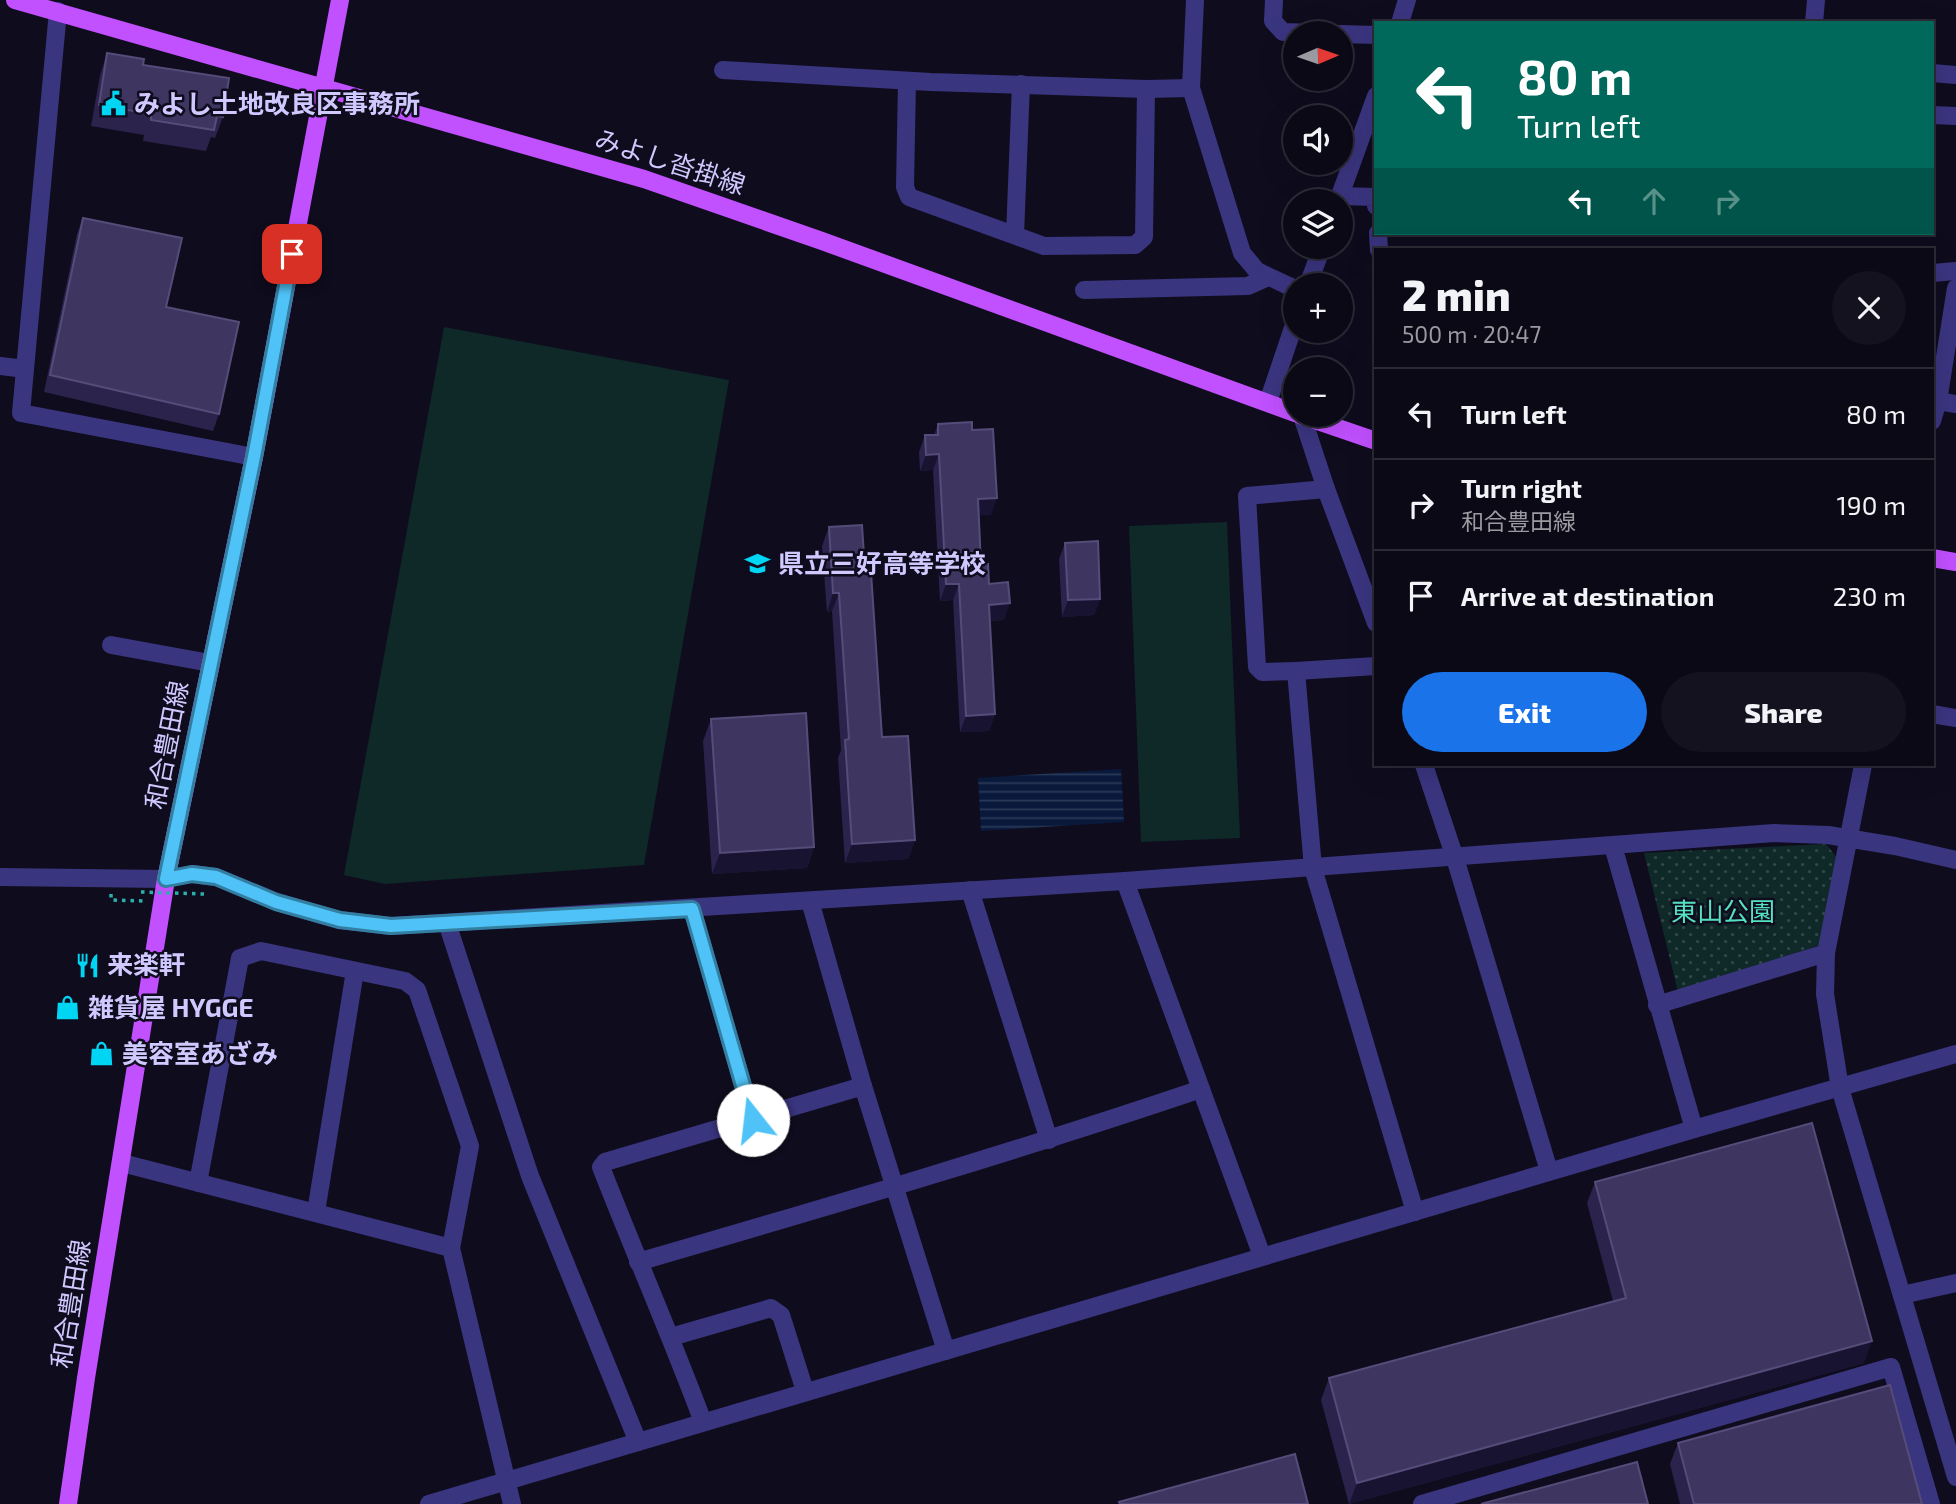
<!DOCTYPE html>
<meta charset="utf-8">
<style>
body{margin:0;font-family:"Exo 2","Noto Sans JP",sans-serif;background:#14121f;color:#f1f3f6;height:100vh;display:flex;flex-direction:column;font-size:26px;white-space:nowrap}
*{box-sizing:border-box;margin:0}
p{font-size:23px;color:#9a9aa1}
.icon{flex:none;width:38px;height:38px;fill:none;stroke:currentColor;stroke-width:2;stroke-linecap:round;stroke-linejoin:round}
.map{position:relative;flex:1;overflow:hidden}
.details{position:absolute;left:1374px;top:248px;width:560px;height:518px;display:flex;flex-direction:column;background:#0b0916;border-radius:0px;box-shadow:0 7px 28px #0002,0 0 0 2px #2b2a35}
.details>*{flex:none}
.banner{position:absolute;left:1374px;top:21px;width:560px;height:214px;border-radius:0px;box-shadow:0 7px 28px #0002,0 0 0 2px #2b2a35;background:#00695c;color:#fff;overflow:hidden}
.needle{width:46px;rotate:88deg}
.fabs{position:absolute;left:1283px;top:21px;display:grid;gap:14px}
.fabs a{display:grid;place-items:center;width:70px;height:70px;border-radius:50%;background:#0b0916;box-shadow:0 7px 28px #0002,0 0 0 2px #2b2a35;font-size:35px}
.pin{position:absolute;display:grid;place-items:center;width:60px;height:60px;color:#fff;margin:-30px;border-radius:14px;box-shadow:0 4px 10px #0006}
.me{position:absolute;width:77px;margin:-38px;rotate:344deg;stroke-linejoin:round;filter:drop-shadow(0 0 5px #0008)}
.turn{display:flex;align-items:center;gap:24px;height:147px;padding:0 28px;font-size:32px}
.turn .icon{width:91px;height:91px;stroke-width:2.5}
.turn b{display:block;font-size:49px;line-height:60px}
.lanes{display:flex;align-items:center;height:66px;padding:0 28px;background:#0003;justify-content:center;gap:35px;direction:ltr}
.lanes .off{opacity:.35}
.round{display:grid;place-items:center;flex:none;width:74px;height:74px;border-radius:37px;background:#14121f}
.headline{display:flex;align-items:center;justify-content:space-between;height:119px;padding:0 28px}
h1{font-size:42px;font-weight:800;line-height:52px}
.action{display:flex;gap:14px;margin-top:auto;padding:14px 28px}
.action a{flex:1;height:80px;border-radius:42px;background:#1a73e8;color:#fff;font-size:28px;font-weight:800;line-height:80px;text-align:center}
.action a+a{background:#14121f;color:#f1f3f6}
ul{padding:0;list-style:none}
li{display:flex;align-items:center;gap:21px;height:91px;padding:0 28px;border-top:2px solid #2b2a35}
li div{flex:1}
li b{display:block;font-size:26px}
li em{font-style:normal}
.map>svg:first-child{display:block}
</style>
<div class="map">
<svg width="1956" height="1504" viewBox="0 0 1956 1504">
<defs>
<pattern id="park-dots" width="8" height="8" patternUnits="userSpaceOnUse" patternTransform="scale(1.75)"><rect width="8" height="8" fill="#0f2828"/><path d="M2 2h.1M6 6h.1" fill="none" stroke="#314648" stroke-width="1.8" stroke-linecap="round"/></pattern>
<pattern id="water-rules" width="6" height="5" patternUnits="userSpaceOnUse" patternTransform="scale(1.75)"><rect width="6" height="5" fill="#08193b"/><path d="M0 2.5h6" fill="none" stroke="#2b3958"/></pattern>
</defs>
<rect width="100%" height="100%" fill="#0f0c1e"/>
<polygon fill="url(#park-dots)" points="1826,844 1838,859 1820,945 1678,992 1644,853"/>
<g fill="#0f2828">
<polygon points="444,327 729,380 644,865 385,884 344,875"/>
<polygon points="1227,522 1240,838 1141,842 1129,526"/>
</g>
<polygon fill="url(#water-rules)" points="1121,769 1124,822 981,831 978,778"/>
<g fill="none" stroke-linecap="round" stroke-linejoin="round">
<polyline stroke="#2ab1ac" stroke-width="3.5" stroke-dasharray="3.5 5" stroke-linecap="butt" points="111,894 111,900 146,901"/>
<g stroke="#3a357f" stroke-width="18">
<polyline points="1195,0 1191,88 1242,253 1257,271 1295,289"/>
<polyline points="1274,0 1273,21 1283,32 1316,33"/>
<polyline points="58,11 21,413 254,457"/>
<polyline points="1400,23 1407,0"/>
<polyline points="1814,23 1816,0"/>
<polyline points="1340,34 1376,35"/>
<polyline points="723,70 931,82 1146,89 1191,88"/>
<polyline points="1932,73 1956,75"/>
<polyline points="907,81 905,187 909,197 1044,246 1135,245 1144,237 1146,89"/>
<polyline points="1932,115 1956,116"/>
<polyline points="1340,196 1375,197 1376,206"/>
<polyline points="1338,201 1376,96"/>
<polyline points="1378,233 1379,250"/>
<polyline points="1015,235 1021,84"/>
<polyline points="1932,273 1956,271"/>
<polyline points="1308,285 1322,247"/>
<polyline points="1084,290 1248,286 1268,277"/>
<polyline points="0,366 25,369"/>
<polyline points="1938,401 1956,404"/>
<polyline points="1268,402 1295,322"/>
<polyline points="1302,416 1326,489 1376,623"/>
<polyline points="1932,421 1938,401 1956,288"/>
<polyline points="111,645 210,663"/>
<polyline points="1376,666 1296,671 1313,868 1415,1212"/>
<polyline points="1296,671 1262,672 1257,667 1247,496 1326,489"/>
<polyline points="1932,714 1956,718"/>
<polyline points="1424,765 1455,858 1549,1171"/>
<polyline points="1863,765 1826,953 1825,994 1840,1088 1956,1477"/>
<polyline points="1613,846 1694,1129"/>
<polyline points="0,877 166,879 192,874 216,877 277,902 339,920 391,926 1125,881 1774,833 1828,835 1895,846 1956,860"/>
<polyline points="1125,881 1262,1256"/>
<polyline points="970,890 1049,1140"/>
<polyline points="810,901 863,1086 946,1351"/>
<polyline points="692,909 753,1120"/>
<polyline points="447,923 530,1176 638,1442"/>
<polyline points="1657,1005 1826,953"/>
<polyline points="122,1163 451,1248 512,1504"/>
<polyline points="198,1183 240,958 261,951 405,981 417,990 470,1146 451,1248"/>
<polyline points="316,1212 355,971"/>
<path d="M638,1262c189,-55 377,-110 563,-173"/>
<polyline points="1902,1295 1956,1283"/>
<polyline points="671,1337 771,1308 781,1315 805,1391"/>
<path d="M703,1422c-32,-86 -69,-170 -102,-255l4,-5 258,-76"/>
<polyline points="429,1504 1694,1129 1956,1054"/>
<polyline points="1422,1504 1891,1367 1931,1504"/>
</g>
<g stroke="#c150ff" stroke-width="18">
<polyline points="15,0 644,179 822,241 1295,413"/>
<polyline points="1300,415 1376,441"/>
<polyline points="1932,558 1956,562"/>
<polyline points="68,1504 86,1378 166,879 254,457 340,0"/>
</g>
<polyline stroke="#2ab1ac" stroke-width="3.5" stroke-dasharray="3.5 5" stroke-linecap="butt" points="141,892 204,894"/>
</g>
<g fill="#2c234d">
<polygon points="107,53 143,65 223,117 215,138 211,137 206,151 143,141 144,135 91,126 100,75"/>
<polygon points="83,218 166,307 219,414 213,431 44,392 77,234"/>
<polygon points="938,424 972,430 991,515 979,515 981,565 1004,620 989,621 995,714 989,731 960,732 953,600 940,601 933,470 920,471 919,452 925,435 934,435"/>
<polygon points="829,527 865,571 882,737 915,840 908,859 845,863 838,758 841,750 832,611 827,612 822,546"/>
<polygon points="1065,543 1100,599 1094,615 1062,617 1059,559"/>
<polygon points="711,719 814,847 807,868 712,874 703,741"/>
<polygon points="1595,1182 1864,1363 1349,1504 1321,1400 1329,1378 1613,1301 1587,1203"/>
<polygon points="1678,1443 1922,1504 1680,1504 1670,1464"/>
</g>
<g fill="#191332">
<polygon points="939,454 933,470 920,471 926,455"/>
<polygon points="997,498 991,515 972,516 978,499"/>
<polygon points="946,584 959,584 953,600 940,601"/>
<polygon points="833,593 839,593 832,611 827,612"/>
<polygon points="1100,599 1094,615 1062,617 1068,600"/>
<polygon points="1010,603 1004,620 983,621 989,605"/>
<polygon points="995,714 989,731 960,732 966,716"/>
<polygon points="915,840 908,859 845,863 852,844"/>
<polygon points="814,847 807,868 712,874 720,853"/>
<polygon points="1872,1341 1864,1363 1349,1504 1357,1483"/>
</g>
<g fill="#3e3560" stroke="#554c79" stroke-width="2">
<polygon points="107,53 144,59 143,65 229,78 223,117 217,116 214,130 151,120 151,114 99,105"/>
<polygon points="83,218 182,238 166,307 239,322 219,414 50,375"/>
<polygon points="972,422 972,430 993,429 997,498 978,499 981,565 988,564 989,584 1008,582 1010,603 989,605 995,714 966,716 959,584 946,584 939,454 926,455 925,435 938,435 938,424"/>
<polygon points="862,525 865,571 871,572 882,737 908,736 915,840 852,844 845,740 849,739 839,593 833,593 829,527"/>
<polygon points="1098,541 1100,599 1068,600 1065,543"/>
<polygon points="806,713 814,847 720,853 711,719"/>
<polygon points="1812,1123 1872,1341 1357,1483 1329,1378 1626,1298 1595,1182"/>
<polygon points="1890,1385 1922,1504 1694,1504 1678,1443"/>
<polygon points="1295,1454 1308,1504 1120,1504 1119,1502"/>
<polygon points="1637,1462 1648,1504 1481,1504"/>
</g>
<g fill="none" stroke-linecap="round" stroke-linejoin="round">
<defs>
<polyline id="route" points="292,254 254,457 166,879 192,874 216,877 276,902 340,920 391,926 692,909 753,1120"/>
</defs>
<use href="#route" stroke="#337fa1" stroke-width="18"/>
<use href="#route" stroke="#4fc3f7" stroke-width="12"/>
</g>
<defs>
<symbol id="civic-bare" viewBox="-9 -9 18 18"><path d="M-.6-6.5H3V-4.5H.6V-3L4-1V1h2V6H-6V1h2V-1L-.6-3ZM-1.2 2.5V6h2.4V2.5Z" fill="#00d6f4" stroke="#0f0c1e" stroke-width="2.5" paint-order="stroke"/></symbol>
<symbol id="school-bare" viewBox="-9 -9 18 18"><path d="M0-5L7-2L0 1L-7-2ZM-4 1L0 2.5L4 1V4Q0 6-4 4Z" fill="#00d6f4" stroke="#0f0c1e" stroke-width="2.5" paint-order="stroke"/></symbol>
<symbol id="restaurant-bare" viewBox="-9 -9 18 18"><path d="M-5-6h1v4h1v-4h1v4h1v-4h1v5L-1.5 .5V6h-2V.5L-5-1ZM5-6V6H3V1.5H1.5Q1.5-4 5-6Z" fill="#00d6f4" stroke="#0f0c1e" stroke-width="2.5" paint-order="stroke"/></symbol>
<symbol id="shop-bare" viewBox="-9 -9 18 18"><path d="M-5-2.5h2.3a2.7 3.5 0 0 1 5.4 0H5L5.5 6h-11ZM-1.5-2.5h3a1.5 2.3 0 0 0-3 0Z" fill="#00d6f4" stroke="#0f0c1e" stroke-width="2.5" paint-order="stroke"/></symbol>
</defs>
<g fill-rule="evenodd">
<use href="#civic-bare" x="96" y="86" width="35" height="35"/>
<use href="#school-bare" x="740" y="546" width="35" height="35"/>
<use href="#restaurant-bare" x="70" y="948" width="35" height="35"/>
<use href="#shop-bare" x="50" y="990" width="35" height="35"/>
<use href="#shop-bare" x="84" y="1036" width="35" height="35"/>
</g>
<g text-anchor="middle" stroke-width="5" stroke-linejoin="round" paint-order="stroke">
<g font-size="26" font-weight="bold" fill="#d0c9ff" stroke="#0f0c1e" text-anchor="start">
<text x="134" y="113">みよし土地改良区事務所</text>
<text x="778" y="573">県立三好高等学校</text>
<text x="107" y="974">来楽軒</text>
<text x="88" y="1017">雑貨屋 HYGGE</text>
<text x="122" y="1063">美容室あざみ</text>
</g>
<g font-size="26" fill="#d0c9ff" stroke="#0f0c1e">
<text transform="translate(670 162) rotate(18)" y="9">みよし沓掛線</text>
<text transform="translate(167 745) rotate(-79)" y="9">和合豊田線</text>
<text transform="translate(71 1304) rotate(-81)" y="9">和合豊田線</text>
</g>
<g font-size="26" fill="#53e1c0" stroke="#0f0c1e">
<text x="1723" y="921">東山公園</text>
</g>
</g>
</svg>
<div class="fabs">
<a><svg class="needle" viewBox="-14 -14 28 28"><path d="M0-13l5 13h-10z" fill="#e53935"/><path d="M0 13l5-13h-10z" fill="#9a9aa1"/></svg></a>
<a><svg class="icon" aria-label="sound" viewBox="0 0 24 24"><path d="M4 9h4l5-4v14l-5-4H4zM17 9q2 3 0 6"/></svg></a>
<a><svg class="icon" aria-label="layers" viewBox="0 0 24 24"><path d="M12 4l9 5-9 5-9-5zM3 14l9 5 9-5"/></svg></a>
<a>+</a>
<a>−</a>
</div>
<div class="pin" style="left:292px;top:254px;background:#d93025"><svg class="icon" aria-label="arrive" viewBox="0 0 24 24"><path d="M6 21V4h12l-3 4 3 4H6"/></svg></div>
<svg class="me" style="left:753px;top:1120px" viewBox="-20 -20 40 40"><circle r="19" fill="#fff"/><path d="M0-13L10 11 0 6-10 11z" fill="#4fc3f7"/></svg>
<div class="banner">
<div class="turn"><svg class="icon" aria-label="left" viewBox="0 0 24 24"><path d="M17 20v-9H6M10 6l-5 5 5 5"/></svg><div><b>80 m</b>Turn left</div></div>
<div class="lanes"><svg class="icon" aria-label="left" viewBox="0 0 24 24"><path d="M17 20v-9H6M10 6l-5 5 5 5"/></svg><svg class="icon off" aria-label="ahead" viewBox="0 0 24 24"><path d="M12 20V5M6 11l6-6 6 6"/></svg><svg class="icon off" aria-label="right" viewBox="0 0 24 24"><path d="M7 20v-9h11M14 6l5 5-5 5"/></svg></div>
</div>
<section class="details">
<div class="headline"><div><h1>2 min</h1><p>500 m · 20:47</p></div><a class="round"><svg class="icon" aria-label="close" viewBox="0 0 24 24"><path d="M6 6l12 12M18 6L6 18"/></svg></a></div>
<ul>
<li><svg class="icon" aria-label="left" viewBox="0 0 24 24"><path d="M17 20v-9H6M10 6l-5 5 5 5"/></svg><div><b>Turn left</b></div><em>80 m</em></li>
<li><svg class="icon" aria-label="right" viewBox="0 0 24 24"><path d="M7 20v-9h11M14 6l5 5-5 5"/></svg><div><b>Turn right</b><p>和合豊田線</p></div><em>190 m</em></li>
<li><svg class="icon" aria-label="arrive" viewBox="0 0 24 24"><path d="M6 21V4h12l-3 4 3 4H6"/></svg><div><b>Arrive at destination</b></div><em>230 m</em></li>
</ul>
<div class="action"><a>Exit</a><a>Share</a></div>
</section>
</div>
